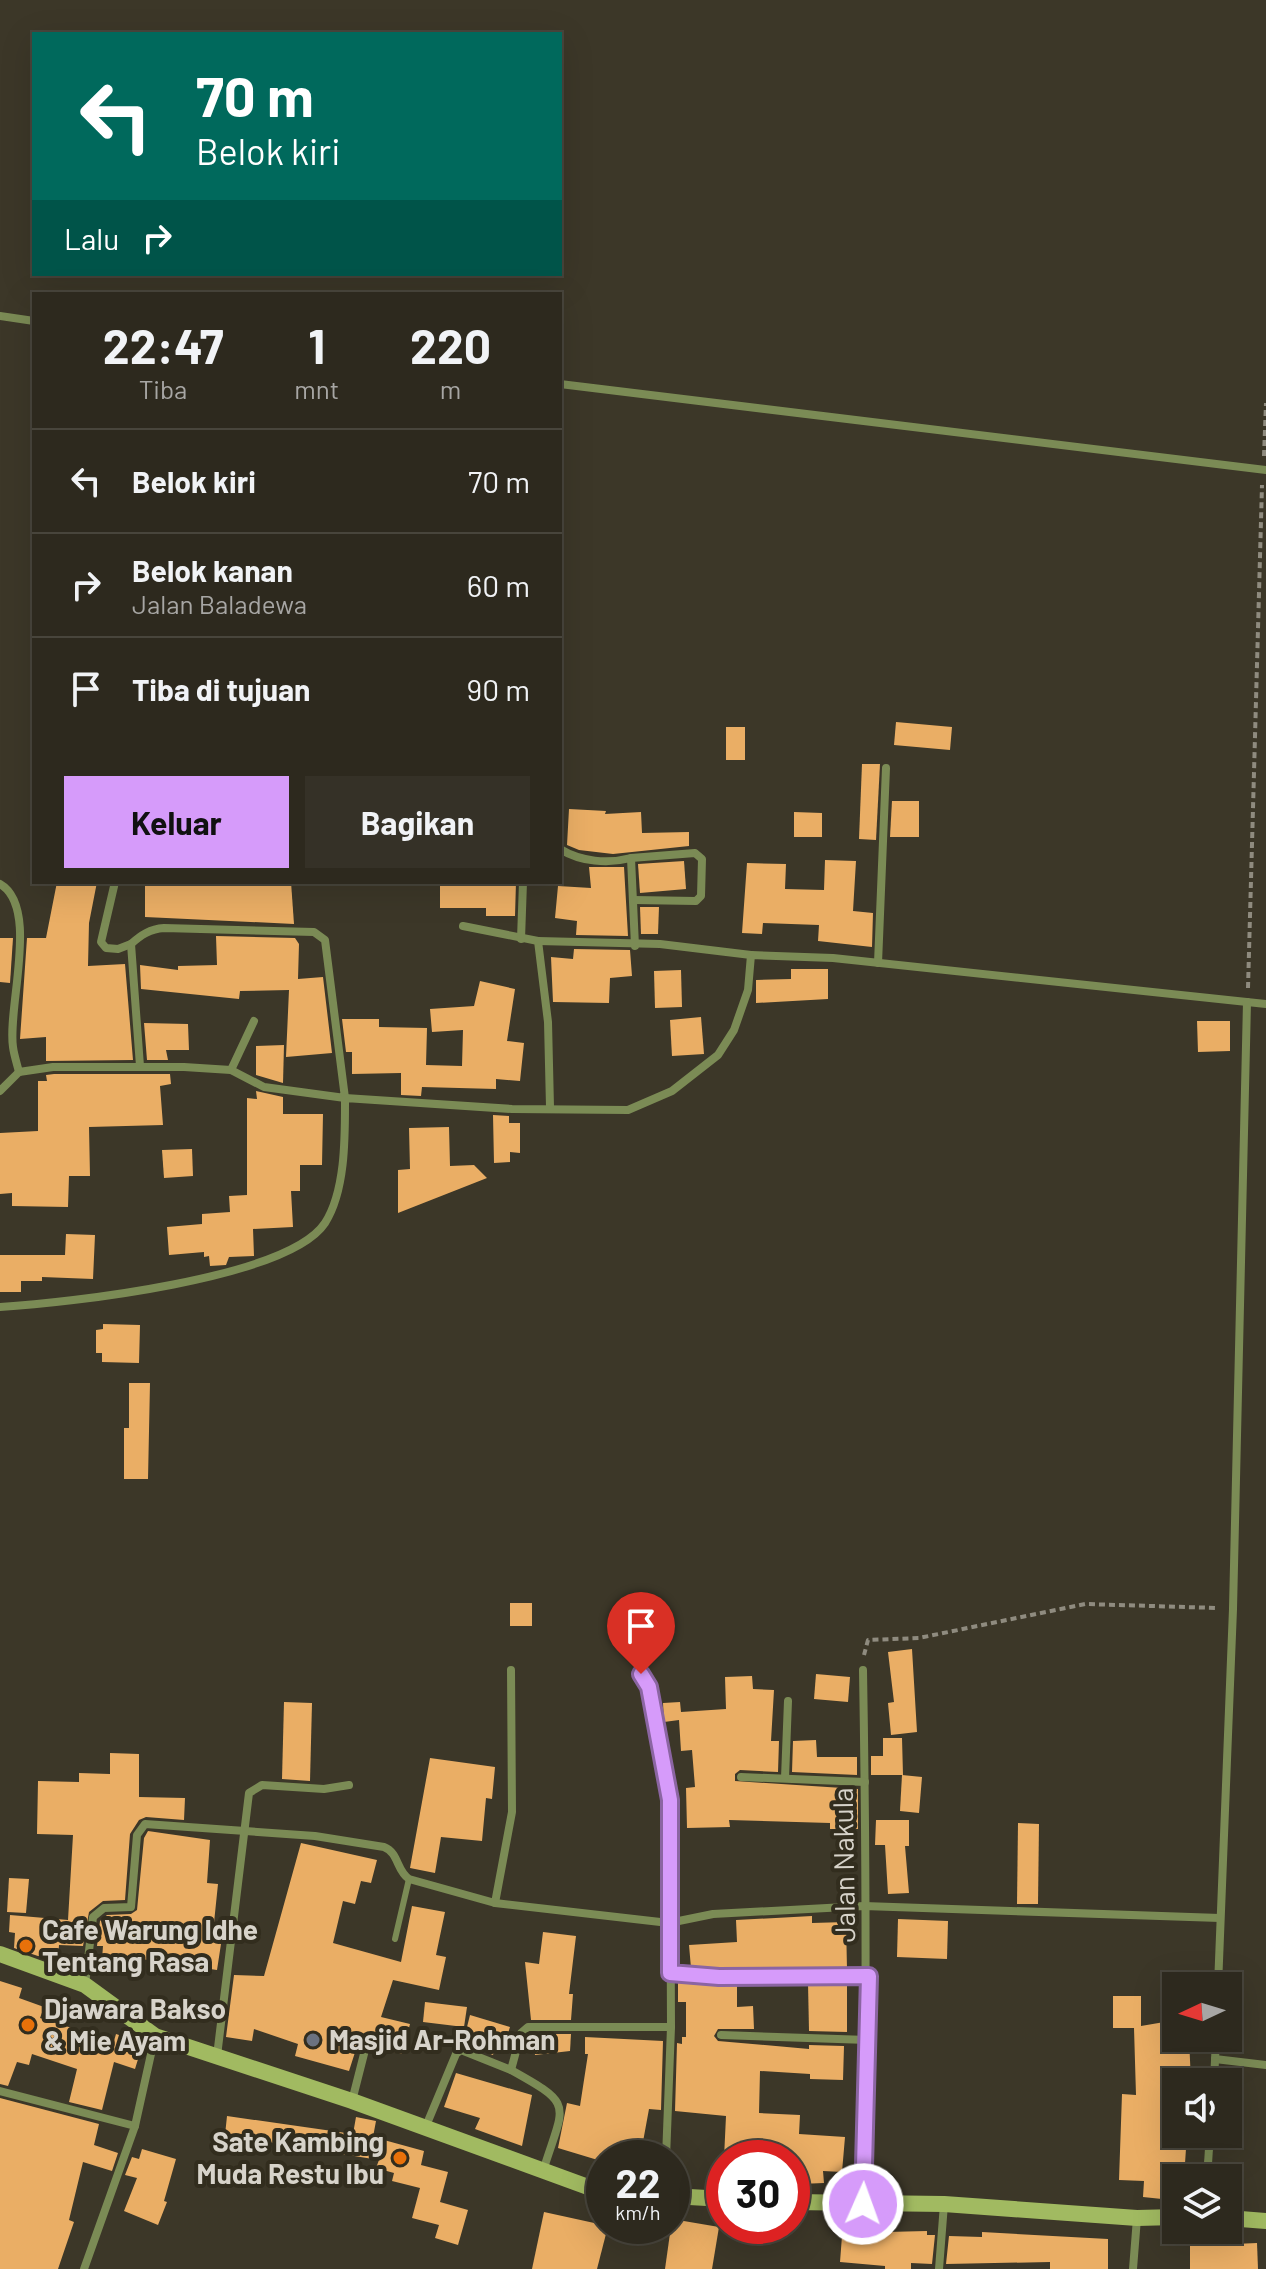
<!DOCTYPE html>
<html lang="id">
<style>
body{margin:0;font-family:Barlow,sans-serif;background:#353127;color:#f1f3f6;height:100vh;display:flex;flex-direction:column;font-size:30px;white-space:nowrap}
*{box-sizing:border-box;margin:0}
p{font-size:26px;color:#a7a6a4}
.icon{flex:none;width:44px;height:44px;fill:none;stroke:currentColor;stroke-width:2;stroke-linecap:round;stroke-linejoin:round}
.map{position:relative;flex:1;overflow:hidden}
.sheet{position:absolute;left:32px;top:292px;width:530px;height:592px;display:flex;flex-direction:column;background:#2d291e;border-radius:0px;box-shadow:0 8px 32px #0002,0 0 0 2px #48453c}
.sheet>*{flex:none}
.banner{position:absolute;left:32px;top:32px;width:530px;height:244px;border-radius:0px;box-shadow:0 8px 32px #0002,0 0 0 2px #48453c;background:#00695c;color:#fff;overflow:hidden}
.needle{width:52px;rotate:266deg}
.tools{position:absolute;left:1162px;top:1972px;display:grid;gap:16px}
.tools a{display:grid;place-items:center;width:80px;height:80px;border-radius:0px;background:#2d291e;box-shadow:0 8px 32px #0002,0 0 0 2px #48453c;font-size:40px}
.speed{position:absolute;left:586px;top:2140px;display:flex;gap:16px;font-size:40px;font-weight:700;text-align:center}
.speed>*{display:grid;place-content:center;width:104px;height:104px;border-radius:50%;background:#2d291e;box-shadow:0 8px 32px #0002,0 0 0 2px #48453c;line-height:1}
.speed small{font-size:20px;font-weight:400}
.speed .limit{border:12px solid #d22;background:#fff;color:#111}
.pin{position:absolute;display:grid;place-items:center;width:68px;height:68px;color:#fff;margin:-82px -34px;border-radius:50% 50% 50% 0;rotate:-45deg;box-shadow:0 0 8px #0007}
.pin .icon{rotate:45deg}
.me{position:absolute;width:88px;margin:-44px;rotate:2deg;stroke-linejoin:round;filter:drop-shadow(0 0 6px #0008)}
.turn{display:flex;align-items:center;gap:28px;height:168px;padding:0 32px;font-size:36px}
.turn .icon{width:104px;height:104px;stroke-width:2.5}
.turn b{display:block;font-size:56px;line-height:68px}
.then{display:flex;align-items:center;height:76px;padding:0 32px;background:#0003;gap:16px;font-size:30px}
.eta{display:flex;justify-content:space-evenly;align-items:center;height:136px;text-align:center}
.eta b{font-size:48px;font-weight:700;line-height:56px}
.action{display:flex;gap:16px;margin-top:auto;padding:16px 32px}
.action a{flex:1;height:92px;border-radius:0px;background:#d69bfa;color:#111;font-size:32px;font-weight:700;line-height:92px;text-align:center}
.action a+a{background:#353127;color:#f1f3f6}
ul{padding:0;list-style:none}
li{display:flex;align-items:center;gap:24px;height:104px;padding:0 32px;border-top:2px solid #48453c}
li div{flex:1}
li b{display:block;font-size:30px}
li em{font-style:normal}
.map>svg:first-child{display:block}
</style>
<div class="map">
<svg width="1266" height="2269" viewBox="0 0 1266 2269">
<rect width="100%" height="100%" fill="#3c3728"/>
<g fill="#eaae65">
<polygon points="896,722 952,727 950,750 894,745"/>
<rect x="726" y="727" width="19" height="33"/>
<polygon points="862,764 880,764 876,840 859,839"/>
<polygon points="892,801 919,801 919,837 890,837"/>
<polygon points="569,809 606,811 605,814 641,812 642,833 689,832 689,846 613,854 579,850 567,845"/>
<polygon points="794,812 822,813 822,837 794,837"/>
<polygon points="825,860 856,861 853,911 873,913 872,947 818,941 819,925 763,923 762,934 742,933 747,863 786,864 785,889 824,890"/>
<polygon points="684,861 686,889 640,893 638,864"/>
<polygon points="589,867 624,867 628,936 576,935 577,921 555,918 558,886 591,888"/>
<polygon points="57,882 97,882 89,923 88,966 125,964 133,1060 46,1061 46,1037 20,1039 27,938 46,938"/>
<polygon points="145,882 291,882 294,924 145,917"/>
<polygon points="440,882 516,882 515,916 486,916 486,908 440,908"/>
<polygon points="640,907 659,907 658,934 641,934"/>
<polygon points="216,936 295,938 299,944 298,979 323,977 332,1053 286,1057 289,990 240,991 239,999 141,989 140,965 178,970 178,966 217,965"/>
<polygon points="0,938 13,938 10,983 0,982"/>
<polygon points="574,949 630,950 632,976 610,978 609,1003 553,1002 551,957 573,959"/>
<polygon points="791,969 828,969 828,999 756,1003 756,980 791,979"/>
<polygon points="681,970 682,1007 655,1008 654,971"/>
<polygon points="480,981 515,989 507,1041 524,1043 520,1081 496,1079 496,1089 422,1087 421,1096 401,1095 401,1073 352,1074 352,1052 346,1052 342,1019 379,1019 379,1027 427,1028 426,1065 462,1066 463,1030 432,1032 430,1009 474,1006"/>
<polygon points="701,1017 704,1054 672,1056 670,1020"/>
<polygon points="1197,1021 1230,1021 1230,1051 1198,1052"/>
<polygon points="144,1023 188,1024 189,1050 166,1050 168,1060 147,1060"/>
<polygon points="284,1045 283,1083 256,1075 256,1046"/>
<polygon points="54,1074 170,1074 171,1084 160,1086 163,1125 89,1127 90,1176 69,1176 68,1207 12,1206 12,1193 0,1194 0,1133 38,1131 38,1081 47,1081 46,1075"/>
<polygon points="256,1091 283,1097 283,1114 323,1114 322,1165 300,1165 300,1191 291,1191 293,1227 253,1229 254,1256 229,1257 226,1265 210,1266 209,1256 204,1257 204,1252 169,1255 167,1227 202,1224 202,1214 230,1212 229,1196 247,1195 247,1098 257,1099"/>
<polygon points="493,1115 509,1116 509,1123 520,1123 520,1153 510,1152 510,1162 494,1163"/>
<polygon points="449,1127 450,1166 474,1165 487,1178 398,1213 398,1170 410,1169 409,1128"/>
<polygon points="192,1149 193,1176 164,1178 162,1150"/>
<polygon points="66,1234 95,1235 93,1279 42,1277 42,1281 21,1281 21,1292 0,1292 0,1255 65,1255"/>
<polygon points="103,1324 140,1325 139,1363 102,1362 102,1353 96,1353 96,1330 103,1329"/>
<polygon points="129,1383 150,1383 148,1479 124,1479 124,1428 129,1428"/>
<rect x="510" y="1603" width="22" height="23"/>
<polygon points="912,1649 917,1732 891,1735 888,1703 894,1702 888,1652"/>
<polygon points="816,1674 850,1677 848,1702 814,1699"/>
<polygon points="752,1676 753,1689 774,1690 771,1741 779,1741 778,1772 740,1770 735,1774 735,1781 858,1789 858,1829 830,1829 830,1823 729,1820 730,1827 687,1828 686,1788 695,1787 692,1750 681,1751 679,1720 664,1722 663,1703 680,1702 681,1712 726,1709 725,1677"/>
<polygon points="284,1702 312,1703 310,1781 282,1779"/>
<polygon points="883,1738 902,1738 903,1775 871,1775 871,1756 883,1756"/>
<polygon points="816,1740 817,1757 857,1757 857,1775 792,1772 793,1741"/>
<polygon points="110,1753 139,1754 139,1797 185,1798 184,1820 146,1817 139,1820 130,1834 125,1900 103,1901 89,1912 83,1946 59,1945 58,1958 38,1956 14,1948 15,1933 9,1932 10,1915 68,1920 73,1835 37,1834 38,1781 79,1782 79,1773 110,1774"/>
<polygon points="430,1758 495,1767 492,1799 486,1798 482,1841 441,1837 435,1873 410,1868"/>
<polygon points="902,1775 922,1777 919,1813 900,1811"/>
<polygon points="876,1820 909,1820 909,1846 905,1846 909,1893 888,1894 885,1845 875,1845"/>
<polygon points="1018,1823 1039,1824 1038,1904 1017,1904"/>
<polygon points="148,1831 210,1840 207,1883 218,1884 212,1942 221,1944 217,1970 127,1957 126,1975 101,1973 103,1946 97,1946 100,1921 107,1915 131,1914 137,1910 144,1838"/>
<polygon points="301,1843 377,1860 371,1883 361,1881 355,1904 343,1901 333,1943 401,1962 412,1906 445,1912 436,1955 446,1957 439,1990 393,1980 381,2017 410,2024 402,2054 373,2047 370,2041 363,2040 358,2043 349,2071 295,2056 298,2044 254,2029 252,2041 226,2037 234,1975 264,1976"/>
<polygon points="9,1878 29,1879 26,1913 7,1912"/>
<polygon points="812,1916 812,1923 846,1922 847,1969 691,1968 689,1945 737,1942 736,1920"/>
<polygon points="898,1919 948,1921 947,1959 897,1957"/>
<polygon points="543,1932 576,1936 569,1994 573,1994 571,2020 531,2020 525,1962 539,1964"/>
<polygon points="0,1981 22,1988 19,1998 44,2007 40,2018 75,2029 74,2032 114,2041 116,2034 143,2043 135,2069 114,2062 102,2110 69,2102 77,2069 32,2054 29,2065 17,2062 8,2086 0,2084"/>
<polygon points="678,1981 737,1984 737,2007 753,2006 754,2029 718,2029 714,2036 718,2041 809,2049 809,2045 844,2046 843,2080 810,2079 810,2074 760,2071 759,2113 800,2115 799,2134 845,2137 842,2172 823,2171 824,2183 800,2184 800,2175 792,2175 792,2158 724,2158 726,2116 675,2111 677,2043 682,2044 682,2037 686,2037 686,2002 678,2002"/>
<polygon points="808,1983 847,1983 847,2032 809,2031"/>
<polygon points="1113,1996 1141,1996 1141,2026 1176,2020 1176,2038 1189,2038 1191,2082 1176,2082 1176,2134 1187,2134 1184,2178 1176,2178 1176,2189 1163,2188 1162,2199 1143,2197 1144,2181 1119,2180 1122,2094 1136,2095 1134,2028 1113,2028"/>
<polygon points="425,2002 467,2007 464,2027 423,2022"/>
<polygon points="470,2015 510,2027 503,2049 495,2047 493,2055 463,2043"/>
<polygon points="533,2034 571,2034 570,2051 535,2055"/>
<polygon points="585,2037 663,2041 661,2110 649,2109 640,2158 601,2158 601,2161 558,2148 567,2103 580,2106 588,2054 585,2054"/>
<polygon points="456,2073 532,2095 522,2146 475,2129 480,2118 444,2107"/>
<polygon points="0,2098 99,2124 94,2145 118,2153 112,2171 83,2162 69,2220 74,2222 58,2269 0,2269"/>
<polygon points="227,2116 353,2134 356,2117 376,2121 373,2137 424,2151 421,2165 448,2172 440,2202 468,2210 458,2245 435,2238 439,2225 412,2218 420,2188 392,2181 394,2173 376,2168 379,2160 225,2135"/>
<polygon points="142,2149 176,2159 164,2201 167,2202 158,2225 124,2211 137,2178 125,2175 132,2157 139,2159"/>
<polygon points="544,2212 608,2226 597,2269 532,2269"/>
<polygon points="672,2219 719,2227 712,2269 665,2269"/>
<polygon points="843,2223 886,2226 886,2232 927,2231 927,2235 935,2235 932,2264 911,2263 911,2269 885,2269 885,2266 840,2262"/>
<polygon points="982,2232 1108,2239 1108,2269 1050,2269 1050,2262 946,2264 949,2236 982,2237"/>
<polygon points="1257,2243 1258,2269 1190,2269 1190,2246"/>
</g>
<g fill="none" stroke-linecap="round" stroke-linejoin="round">
<g stroke="#8f8b7f" stroke-width="4" stroke-dasharray="6 4" stroke-linecap="butt">
<polyline points="1264,456 1266,403"/>
<polyline points="1248,988 1262,485"/>
<polyline points="864,1655 868,1640 919,1638 1085,1604 1218,1608"/>
</g>
<polyline stroke="#7b8b55" stroke-width="6" points="395,1939 409,1879"/>
<g stroke="#7b8b55" stroke-width="8">
<polyline points="0,316 34,321"/>
<polyline points="560,384 1266,470"/>
<path d="M560,849c21,13 48,15 71,9l4,88"/>
<polyline points="631,858 695,853 702,859 701,896 696,901 634,900"/>
<polyline points="115,882 101,942 106,948 118,949 131,944"/>
<path d="M0,884c40,23 7,123 13,163 1,8 4,17 6,25"/>
<polyline points="463,926 538,941 548,1022 550,1107"/>
<polyline points="521,939 523,882"/>
<polyline points="538,941 660,944 751,955"/>
<polyline points="878,963 886,768"/>
<polyline points="231,1070 254,1021"/>
<path d="M0,1091l19,-19 34,-5h131l47,3 33,17 81,11 -20,-158 -11,-8 -150,-4c-14,1 -23,7 -33,16l9,122"/>
<path d="M0,1307c66,-4 288,-28 325,-84 21,-33 20,-88 20,-125l167,11 116,1 44,-19 46,-36 16,-25 14,-40 3,-35 82,3 433,46"/>
<path d="M863,1670c3,178 4,355 0,534"/>
<polyline points="641,1674 649,1687 670,1800 671,2027 666,2158"/>
<polyline points="741,1777 865,1782"/>
<polyline points="785,1778 788,1701"/>
<polyline points="495,1903 512,1812 511,1670"/>
<polyline points="670,1973 719,1977 869,1976"/>
<path d="M85,1985l8,-68 11,-9 27,-1 6,-72 8,-11 170,12 69,11c15,6 12,23 25,32l86,24 174,20 44,-9 151,-8 356,12"/>
<polyline points="1218,1986 1233,1609 1247,1002"/>
<polyline points="721,2035 868,2040"/>
<polyline points="217,2056 249,1793 262,1785 324,1789 349,1785"/>
<polyline points="1215,2059 1266,2065"/>
<path d="M511,2070c65,36 53,33 32,101"/>
<polyline points="1214,2082 1216,2038"/>
<polyline points="0,2091 135,2126"/>
<polyline points="352,2101 366,2046"/>
<polyline points="426,2126 456,2054 461,2050 511,2070 521,2033 528,2027 671,2027"/>
<polyline points="1207,2178 1210,2134"/>
<polyline points="84,2269 135,2126 155,2036"/>
<polyline points="939,2269 944,2204"/>
<polyline points="1133,2269 1137,2218"/>
</g>
<g stroke="#a1ba61" stroke-width="16">
<polyline points="0,1954 85,1985 155,2036 352,2101 588,2187 604,2189"/>
<polyline points="672,2196 724,2199"/>
<polyline points="792,2202 944,2204 1137,2218 1176,2217"/>
<polyline points="1228,2218 1266,2221"/>
</g>
</g>
<g fill="none" stroke-linecap="round" stroke-linejoin="round">
<defs>
<polyline id="route" points="641,1674 649,1687 670,1800 670,1973 719,1977 869,1976 863,2204"/>
</defs>
<use href="#route" stroke="#8b65a2" stroke-width="20"/>
<use href="#route" stroke="#d69bfa" stroke-width="14"/>
</g>
<g fill="#e8710a" stroke="#322d1e" stroke-width="3">
<circle cx="26" cy="1946" r="8"/>
<circle cx="28" cy="2025" r="8"/>
<circle cx="400" cy="2158" r="8"/>
</g>
<circle fill="#6b7280" stroke="#322d1e" stroke-width="3" cx="313" cy="2040" r="8"/>
<g text-anchor="middle" stroke-width="8" stroke-linejoin="round" paint-order="stroke">
<g font-size="28" fill="#d7d3ca" stroke="#322d1e">
<text transform="translate(844 1865) rotate(-91)" y="10">Jalan Nakula</text>
</g>
<g font-size="28" font-weight="bold" fill="#d7d3ca" stroke="#322d1e" text-anchor="start">
<text x="42" y="1940">Cafe Warung Idhe<tspan x="42" dy="32">Tentang Rasa</tspan></text>
<text x="44" y="2019">Djawara Bakso<tspan x="44" dy="32">&amp; Mie Ayam</tspan></text>
<text x="329" y="2050">Masjid Ar-Rohman</text>
<text x="384" y="2152" text-anchor="end">Sate Kambing<tspan x="384" dy="32">Muda Restu Ibu</tspan></text>
</g>
</g>
</svg>
<div class="tools">
<a><svg class="needle" viewBox="-14 -14 28 28"><path d="M0-13l5 13h-10z" fill="#e53935"/><path d="M0 13l5-13h-10z" fill="#a7a6a4"/></svg></a>
<a><svg class="icon" aria-label="sound" viewBox="0 0 24 24"><path d="M4 9h4l5-4v14l-5-4H4zM17 9q2 3 0 6"/></svg></a>
<a><svg class="icon" aria-label="layers" viewBox="0 0 24 24"><path d="M12 4l9 5-9 5-9-5zM3 14l9 5 9-5"/></svg></a>
</div>
<div class="speed"><div>22<small>km/h</small></div><div class="limit">30</div></div>
<div class="pin" style="left:641px;top:1674px;background:#d93025"><svg class="icon" aria-label="arrive" viewBox="0 0 24 24"><path d="M6 21V4h12l-3 4 3 4H6"/></svg></div>
<svg class="me" style="left:863px;top:2204px" viewBox="-20 -20 40 40"><circle r="17" fill="#d69bfa" stroke="#fff" stroke-width="3"/><path d="M0-11L8 9 0 5-8 9z" fill="#fff"/></svg>
<div class="banner">
<div class="turn"><svg class="icon" aria-label="left" viewBox="0 0 24 24"><path d="M17 20v-9H6M10 6l-5 5 5 5"/></svg><div><b>70 m</b>Belok kiri</div></div>
<div class="then">Lalu<svg class="icon" aria-label="right" viewBox="0 0 24 24"><path d="M7 20v-9h11M14 6l5 5-5 5"/></svg></div>
</div>
<section class="sheet">
<div class="eta">
<div><b>22:47</b><p>Tiba</p></div>
<div><b>1</b><p>mnt</p></div>
<div><b>220</b><p>m</p></div>
</div>
<ul>
<li><svg class="icon" aria-label="left" viewBox="0 0 24 24"><path d="M17 20v-9H6M10 6l-5 5 5 5"/></svg><div><b>Belok kiri</b></div><em>70 m</em></li>
<li><svg class="icon" aria-label="right" viewBox="0 0 24 24"><path d="M7 20v-9h11M14 6l5 5-5 5"/></svg><div><b>Belok kanan</b><p>Jalan Baladewa</p></div><em>60 m</em></li>
<li><svg class="icon" aria-label="arrive" viewBox="0 0 24 24"><path d="M6 21V4h12l-3 4 3 4H6"/></svg><div><b>Tiba di tujuan</b></div><em>90 m</em></li>
</ul>
<div class="action"><a>Keluar</a><a>Bagikan</a></div>
</section>
</div>
